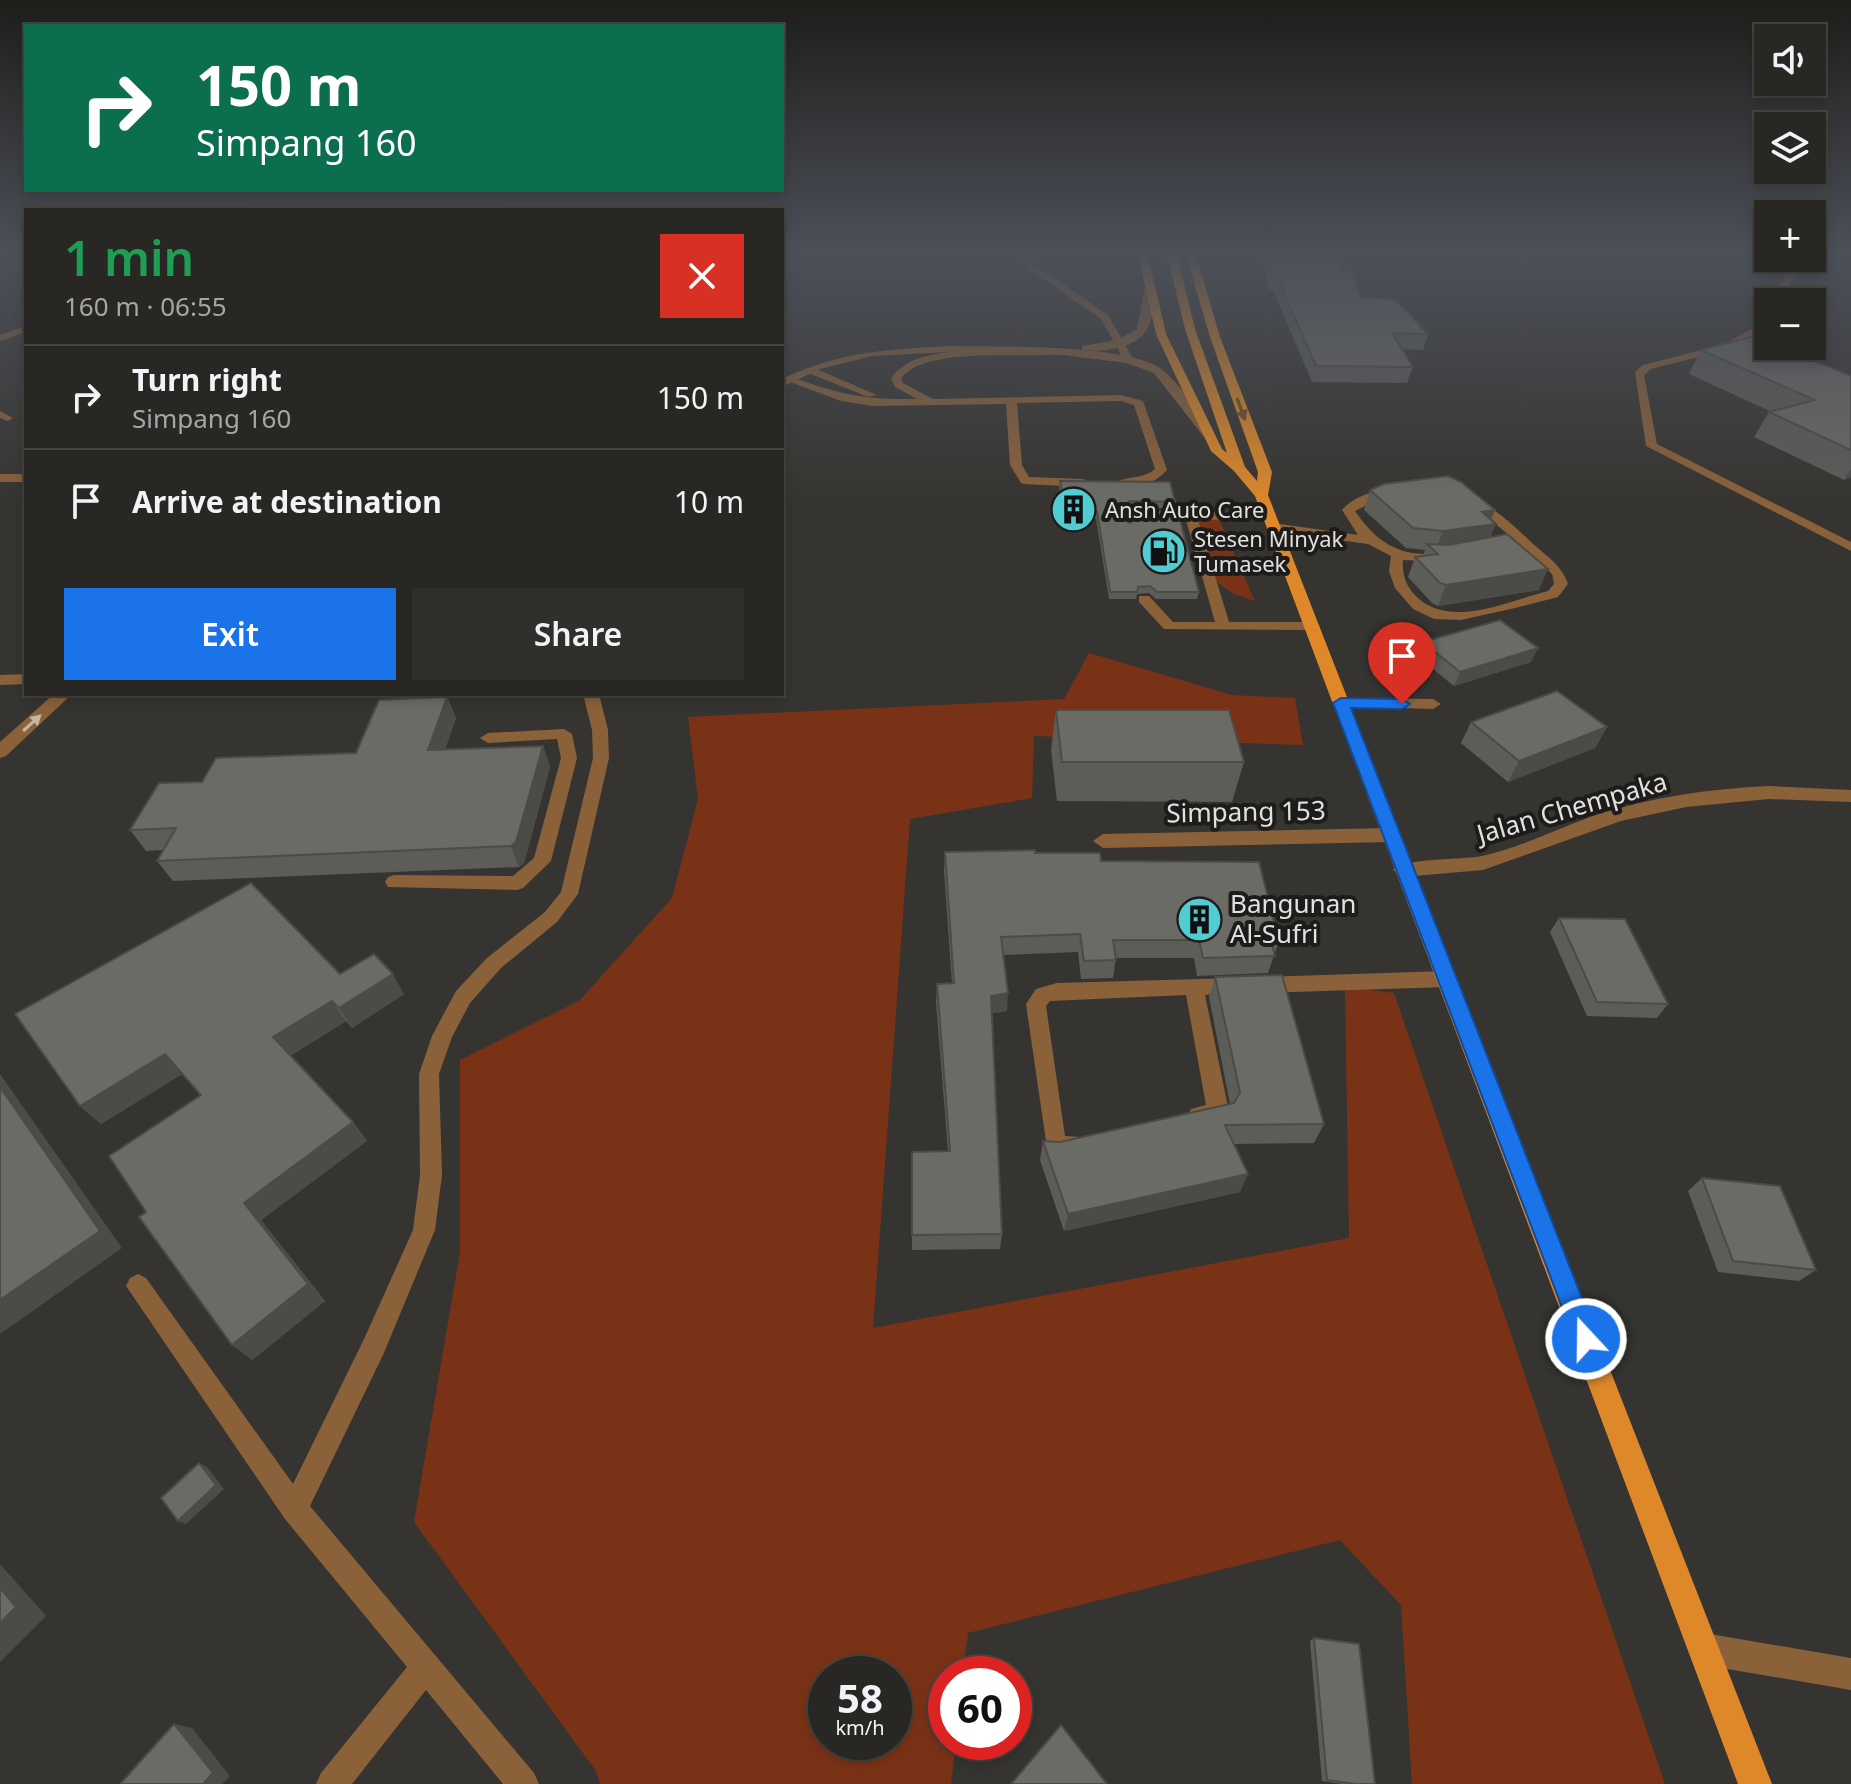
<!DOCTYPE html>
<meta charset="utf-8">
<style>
body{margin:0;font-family:"Noto Sans",sans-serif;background:#302f2c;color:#f1f3f6;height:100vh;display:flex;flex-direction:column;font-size:30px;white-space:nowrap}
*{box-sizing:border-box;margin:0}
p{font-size:26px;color:#a5a5a6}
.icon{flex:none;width:44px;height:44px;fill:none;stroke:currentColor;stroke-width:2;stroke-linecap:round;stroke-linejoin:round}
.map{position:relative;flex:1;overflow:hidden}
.side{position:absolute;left:24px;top:208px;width:760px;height:488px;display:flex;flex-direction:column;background:#282724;border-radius:0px;box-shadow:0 4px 12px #0003,0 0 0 2px #444441}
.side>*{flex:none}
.guide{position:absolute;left:24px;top:24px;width:760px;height:168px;border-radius:0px;box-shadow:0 4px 12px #0003,0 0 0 2px #444441;background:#0b6e4f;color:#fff;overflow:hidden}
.tools{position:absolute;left:1754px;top:24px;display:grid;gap:16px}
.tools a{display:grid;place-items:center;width:72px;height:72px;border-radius:0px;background:#282724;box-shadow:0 4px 12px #0003,0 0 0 2px #444441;font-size:40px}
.speed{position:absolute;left:808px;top:1656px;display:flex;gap:16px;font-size:40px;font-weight:700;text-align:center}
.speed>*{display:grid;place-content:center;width:104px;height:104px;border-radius:50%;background:#282724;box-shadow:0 4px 12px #0003,0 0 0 2px #444441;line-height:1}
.speed small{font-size:20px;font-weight:400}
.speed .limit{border:12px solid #d22;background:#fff;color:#111}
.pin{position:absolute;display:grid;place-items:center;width:68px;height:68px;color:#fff;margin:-82px -34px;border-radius:50% 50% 50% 0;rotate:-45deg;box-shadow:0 0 8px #0007}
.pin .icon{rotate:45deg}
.me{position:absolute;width:88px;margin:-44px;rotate:339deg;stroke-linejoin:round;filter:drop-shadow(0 0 6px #0008)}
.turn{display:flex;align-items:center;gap:28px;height:168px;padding:0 40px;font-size:36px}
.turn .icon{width:104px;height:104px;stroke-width:2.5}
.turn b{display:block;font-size:56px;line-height:68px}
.round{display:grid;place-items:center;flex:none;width:84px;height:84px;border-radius:0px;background:#302f2c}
.head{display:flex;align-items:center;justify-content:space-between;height:136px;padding:0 40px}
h1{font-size:48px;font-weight:600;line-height:60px;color:#1e9e55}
.primary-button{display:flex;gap:16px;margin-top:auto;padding:16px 40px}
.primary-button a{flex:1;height:92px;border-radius:0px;background:#1a73e8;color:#fff;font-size:32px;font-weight:600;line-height:92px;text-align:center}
.primary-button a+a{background:#302f2c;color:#f1f3f6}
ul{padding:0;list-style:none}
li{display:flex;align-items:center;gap:24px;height:104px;padding:0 40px;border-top:2px solid #444441}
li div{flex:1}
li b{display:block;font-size:30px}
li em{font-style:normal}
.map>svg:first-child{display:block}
</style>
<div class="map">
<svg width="1851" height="1784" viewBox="0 0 1851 1784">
<rect width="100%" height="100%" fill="#363430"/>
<g fill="#7a3216" fill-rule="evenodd">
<polygon points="1189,512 1216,512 1255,601 1234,594 1203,572"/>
<path d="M1089,653l143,42 63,3 8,47 -269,-9 -2,62 -122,21 -37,509 476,-90 -4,-251 49,6 271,791h-253l-11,-179 -61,-65 -372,93 -5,41h-17v68h10l-5,42h-351l-4,-13 -182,-249 46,-270v-192l119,-59 93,-103 26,-99 -10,-82 376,-18zM826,1674h68v68h-68z"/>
</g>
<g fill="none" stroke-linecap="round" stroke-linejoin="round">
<g fill="#8b6139" fill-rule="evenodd">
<polygon points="1022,255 1030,255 1035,265 1108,315 1134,360 1133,362 1125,362 1101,319 1028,268"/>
<path d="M1812,256l2,4c-18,10 -27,21 -28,42h-10c2,-26 17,-37 36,-46z"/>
<polygon points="1768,320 1768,327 1733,348 1651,369 1644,375 1657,444 1851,542 1851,551 1646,446 1635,372 1643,365 1725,344"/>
<polygon points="26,326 26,332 0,341 0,335"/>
<path d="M986,350l58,-1 5,3 -5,3c-37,2 -119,-7 -143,23l2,5 30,16 188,-4 22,6 24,69c-12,14 -36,23 -52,13 12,-8 27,-3 40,-14l-21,-64 -13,-4 -104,2 5,62 7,12 54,2 6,4 -6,4 -58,-3 -4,-1 -11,-18 -4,-61 -133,2 -32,-5 -56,-21 9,-2c49,17 70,22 123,21l-22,-12 -4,-9c21,-28 63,-26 95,-28z"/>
<polygon points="806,368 814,368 877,395 868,397 806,372"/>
<polygon points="0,411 13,418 8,421 0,418"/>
<rect x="0" y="474" width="26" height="8"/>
<path d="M1441,484c37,10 63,32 90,58 14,13 31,23 37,42l-10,13 -43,11 -54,12 -27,-1 -21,-10 -18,-21 -6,-17 2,-15 -23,-12 -95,-13 -6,-4 6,-4 85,12 -16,-25c22,-25 68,-23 99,-26zM1441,492l36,17 38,31c-14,6 -29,7 -44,9 -53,10 -84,9 -116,-38l24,-12zM1521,546l31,28 2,10 -6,7c-40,10 -101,40 -134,3 -9,-10 -12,-21 -11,-34l38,2z"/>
<polygon points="1128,511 1272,512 1274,515 1268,519 1198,520 1229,622 1313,622 1320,626 1313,630 1164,629 1139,602 1139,596 1149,596 1173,622 1215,622 1186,520 1135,519 1136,523 1130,527 1126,526 1122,515"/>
<polygon points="583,694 599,694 608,730 609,758 578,894 557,922 501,968 470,1003 452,1037 439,1074 442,1175 435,1230 383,1355 310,1506 534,1773 539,1784 503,1784 426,1690 352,1784 316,1784 321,1773 407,1667 285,1519 126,1286 130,1278 138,1274 146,1278 293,1484 365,1337 413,1230 420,1175 419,1074 432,1036 456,991 487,958 545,912 561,892 593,758 592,730"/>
<polygon points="1341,698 1433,699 1441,704 1433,709 1336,706 1336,700"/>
<polygon points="564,729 572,734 577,758 551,861 523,888 517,890 388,887 385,882 388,877 394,875 513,876 534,858 561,758 557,739 488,743 480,738 488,733"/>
<polygon points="1446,971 1453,974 1456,979 1453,984 1446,987 1261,993 1254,990 1251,985 1254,980 1261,977"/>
<path d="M1235,978l7,3 3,5 -3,5 -37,4 24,117 -3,7 -27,6 -8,-2 -3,-7 3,-7 15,-4 -20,-110 -136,6 -4,5 19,130 15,1 3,7 -3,7c-11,4 -21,8 -32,4l-22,-151 10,-15 21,-6z"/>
</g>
<g fill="#8b6139" fill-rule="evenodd">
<path d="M1146,281l9,2c-2,13 -1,27 -5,39 -7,26 -46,31 -68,28v-4l35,-6 20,-11z"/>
<path d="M950,346c44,1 184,-3 214,25 19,17 35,42 50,63l-10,3 -50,-64 -27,-10 -64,-8 -113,-3 -78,4 -52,13 -38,18v-8c56,-27 106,-30 168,-33z"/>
<polygon points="26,674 26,684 0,685 0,675"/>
<polygon points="54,694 72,694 6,756 0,758 0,742"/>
<path d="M1769,786l82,4v12l-82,-3 -83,8 -65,14 -138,49 -80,7 -10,-7c8,-12 71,-10 89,-14 38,-8 74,-27 111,-40 57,-19 116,-27 176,-30z"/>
<polygon points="1390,828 1400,835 1390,842 1103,848 1093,841 1103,834"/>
<polygon points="1704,1633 1851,1658 1851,1690 1704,1665 1693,1660 1688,1649 1693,1638"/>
</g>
<polygon fill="#df8829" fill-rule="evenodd" points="1138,255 1148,255 1166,334 1222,449 1227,453 1185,329 1167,255 1177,255 1195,329 1245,467 1257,481 1258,472 1210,337 1186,255 1196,255 1220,337 1272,472 1268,495 1772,1784 1738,1784 1255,496 1234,471 1211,451 1156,334"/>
</g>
<g fill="#5c5c58">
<polygon points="1261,255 1336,255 1341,270 1361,298 1428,334 1423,350 1402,349 1413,367 1407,383 1312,382 1273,290 1269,290"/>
<polygon points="1701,350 1851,376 1851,477 1844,480 1754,437 1769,412 1772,412 1689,374"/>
<polygon points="1060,481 1175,502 1174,508 1128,508 1122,514 1124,520 1199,592 1197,599 1156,599 1149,593 1137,594 1136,599 1109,599 1096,519 1066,519 1059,488"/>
<polygon points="1370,490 1491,520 1496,524 1490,537 1539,590 1438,606 1432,603 1408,577 1415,557 1423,556 1425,550 1406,548 1364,510"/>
<polygon points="1423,642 1531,662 1454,686 1417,656"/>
<polygon points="447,697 456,718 445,749 543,746 550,767 524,863 519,867 173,881 157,861 163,850 146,851 130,830 202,782 356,753"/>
<polygon points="1056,710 1244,762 1232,802 1057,801 1051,750"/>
<polygon points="1471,722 1607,727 1595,748 1508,782 1461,743"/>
<polygon points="945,852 1035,853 1101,861 1279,941 1268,973 1197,976 1194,958 1116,958 1113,978 1081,979 1078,952 1003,955 1007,1011 992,1013 1002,1234 1000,1249 912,1250 912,1235 948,1151 936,1002 937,984 952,984 944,871"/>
<polygon points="1559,918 1668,1004 1657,1018 1587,1016 1550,932"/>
<polygon points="340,974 404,994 352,1028 346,1021 290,1056 353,1122 367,1141 261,1220 325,1301 252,1360 146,1212 201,1095 182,1074 101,1124 80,1106"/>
<polygon points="1215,977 1324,1124 1314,1143 1234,1144 1240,1192 1064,1231 1040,1160 1043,1141 1060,1142 1230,1104 1209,997"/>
<polygon points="1702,1178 1816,1270 1799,1281 1718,1272 1688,1191"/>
<polygon points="1314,1638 1375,1784 1343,1784 1322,1781 1310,1641"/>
</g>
<g fill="#4b4b47">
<polygon points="1851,469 1851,477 1844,480"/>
<polygon points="1129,501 1128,508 1119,516 1120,509"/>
<polygon points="1495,510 1489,525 1496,524 1487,544 1435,551 1443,531 1482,512"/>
<polygon points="1548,569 1539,590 1438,606 1446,585"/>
<polygon points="1538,648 1531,662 1454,686 1460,672"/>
<polygon points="447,697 456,718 437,771 428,750"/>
<polygon points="1607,727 1595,748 1508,782 1519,761"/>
<polygon points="543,746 550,767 524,863 519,867 511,846"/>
<polygon points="393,974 404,994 352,1028 339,1008"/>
<polygon points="1008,993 1007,1011 990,1014 991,996"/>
<polygon points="332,1001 346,1021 288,1057 273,1037"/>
<polygon points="165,1054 183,1073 101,1124 80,1106"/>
<polygon points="0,1074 122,1248 0,1334"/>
<polygon points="353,1122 367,1141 261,1220 325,1301 252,1360 232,1345 244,1203"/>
<polygon points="1248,1174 1240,1192 1064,1231 1068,1214"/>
<polygon points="199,1463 207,1467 224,1489 186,1524 178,1521"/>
<polygon points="0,1564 46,1616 0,1662"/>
<polygon points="174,1724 192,1728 230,1776 222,1784 203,1784"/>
</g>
<g fill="#6b6b66" stroke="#4b4b47" stroke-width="2">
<polygon points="1267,255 1336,255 1341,270 1351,270 1361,298 1395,299 1428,334 1392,333 1413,367 1316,366 1276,275 1272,275"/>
<polygon points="1754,336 1768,342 1768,346 1778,346 1851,376 1851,450 1769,412 1815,400 1701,350"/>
<polygon points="1448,476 1461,482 1495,510 1482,512 1496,524 1443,531 1413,528 1370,490 1384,484"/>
<polygon points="1060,481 1170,482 1175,502 1129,501 1120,509 1124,520 1130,523 1140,515 1179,516 1199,592 1157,592 1150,586 1138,587 1137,592 1110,592 1097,512 1066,512"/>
<polygon points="1507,534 1548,569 1446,585 1440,583 1415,557 1438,554 1427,544 1449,545"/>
<polygon points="1500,620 1538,648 1460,672 1423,642"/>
<polygon points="1557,691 1607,727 1519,761 1471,722"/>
<polygon points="447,697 428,750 543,746 516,842 511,846 157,861 176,828 130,830 159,783 202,782 216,758 356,753 379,700"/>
<polygon points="1056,710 1229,710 1244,762 1062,762"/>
<polygon points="1035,850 1035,853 1100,853 1101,861 1259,862 1279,941 1271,941 1275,956 1203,958 1199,940 1113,940 1116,960 1084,961 1080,934 1001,937 1008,993 991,996 1002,1234 912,1235 912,1152 950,1151 937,984 954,983 945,852"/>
<polygon points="251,883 340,974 374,954 393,974 339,1008 332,1001 273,1037 353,1122 244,1203 308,1284 232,1345 139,1217 146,1212 109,1156 201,1095 165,1054 80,1106 15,1014"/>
<polygon points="1559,918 1625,919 1668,1004 1597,1002"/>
<polygon points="1282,975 1324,1124 1225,1125 1248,1174 1068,1214 1043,1141 1060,1142 1234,1103 1240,1092 1215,977"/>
<polygon points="0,1087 100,1231 0,1300"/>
<polygon points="1702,1178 1780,1186 1816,1270 1733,1261"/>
<polygon points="199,1463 216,1485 178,1521 161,1498"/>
<polygon points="0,1588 16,1607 0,1623"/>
<polygon points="1314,1638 1359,1644 1375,1784 1356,1784 1327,1780"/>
<polygon points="174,1724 213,1773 203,1784 120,1784"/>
<polygon points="1061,1725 1107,1784 1011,1784"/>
</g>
<defs><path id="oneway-solid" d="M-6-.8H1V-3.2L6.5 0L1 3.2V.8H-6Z" transform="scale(2)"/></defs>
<use fill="#744d21" href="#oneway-solid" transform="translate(1241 409) rotate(70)"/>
<use fill="#c3b4a4" href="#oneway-solid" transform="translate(32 723) rotate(-42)"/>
<linearGradient id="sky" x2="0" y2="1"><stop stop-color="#1e1d1a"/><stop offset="0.5" stop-color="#4c5059"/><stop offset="1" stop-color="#4c5059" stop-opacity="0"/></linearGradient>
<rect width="1851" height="505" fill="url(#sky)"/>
<polygon fill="#1a73e8" stroke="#114b97" stroke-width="2" points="1341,698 1402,699 1410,704 1402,709 1351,708 1598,1339 1595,1347 1586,1351 1577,1347 1574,1339 1333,703"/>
<defs>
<symbol id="building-disc" viewBox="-11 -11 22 22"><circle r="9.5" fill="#51ccd2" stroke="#1d1c1a"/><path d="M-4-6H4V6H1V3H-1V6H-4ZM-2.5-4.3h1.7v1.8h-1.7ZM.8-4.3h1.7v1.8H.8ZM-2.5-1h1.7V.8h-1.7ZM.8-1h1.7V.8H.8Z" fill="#111"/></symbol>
<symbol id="fuel-disc" viewBox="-11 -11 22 22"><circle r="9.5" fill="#51ccd2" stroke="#1d1c1a"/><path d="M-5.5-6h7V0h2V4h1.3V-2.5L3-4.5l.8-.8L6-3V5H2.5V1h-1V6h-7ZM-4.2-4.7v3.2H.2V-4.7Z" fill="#111"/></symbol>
</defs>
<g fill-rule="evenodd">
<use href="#building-disc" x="1048" y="484" width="51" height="51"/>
<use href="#fuel-disc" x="1138" y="526" width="51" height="51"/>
<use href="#building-disc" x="1174" y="894" width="51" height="51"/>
</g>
<g text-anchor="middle" stroke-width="8" stroke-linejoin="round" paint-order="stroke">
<g font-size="22" fill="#e1e0de" stroke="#1d1c1a" text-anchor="start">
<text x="1105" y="518">Ansh Auto Care</text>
<text x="1194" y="547">Stesen Minyak<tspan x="1194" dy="25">Tumasek</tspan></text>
</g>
<g font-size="26" fill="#e1e0de" stroke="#1d1c1a">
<text transform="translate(1572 808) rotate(-16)" y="9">Jalan Chempaka</text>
<text transform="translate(1246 812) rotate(-1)" y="9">Simpang 153</text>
</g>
<g font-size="26" fill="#e1e0de" stroke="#1d1c1a" text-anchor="start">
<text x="1230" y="913">Bangunan<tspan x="1230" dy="30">Al-Sufri</tspan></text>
</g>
</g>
</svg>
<div class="tools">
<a><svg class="icon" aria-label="sound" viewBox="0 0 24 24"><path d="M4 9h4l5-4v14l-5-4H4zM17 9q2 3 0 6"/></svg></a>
<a><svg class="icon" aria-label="layers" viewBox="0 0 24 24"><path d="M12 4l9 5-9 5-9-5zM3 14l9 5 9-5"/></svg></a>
<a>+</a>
<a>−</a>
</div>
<div class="speed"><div>58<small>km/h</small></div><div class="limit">60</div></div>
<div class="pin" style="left:1402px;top:704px;background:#d93025"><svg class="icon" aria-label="arrive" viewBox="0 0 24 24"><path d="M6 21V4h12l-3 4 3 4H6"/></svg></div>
<svg class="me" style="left:1586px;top:1339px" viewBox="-20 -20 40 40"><circle r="17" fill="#1a73e8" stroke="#fff" stroke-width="3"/><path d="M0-11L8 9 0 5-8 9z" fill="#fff"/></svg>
<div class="guide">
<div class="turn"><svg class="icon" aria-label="right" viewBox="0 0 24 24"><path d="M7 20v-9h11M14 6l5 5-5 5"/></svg><div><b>150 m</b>Simpang 160</div></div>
</div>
<section class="side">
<div class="head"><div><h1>1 min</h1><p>160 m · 06:55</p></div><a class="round" style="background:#d93025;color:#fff"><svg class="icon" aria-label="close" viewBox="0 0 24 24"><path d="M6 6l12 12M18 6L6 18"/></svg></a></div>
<ul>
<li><svg class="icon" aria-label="right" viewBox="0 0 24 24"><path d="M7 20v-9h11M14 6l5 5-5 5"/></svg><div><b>Turn right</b><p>Simpang 160</p></div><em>150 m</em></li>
<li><svg class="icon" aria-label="arrive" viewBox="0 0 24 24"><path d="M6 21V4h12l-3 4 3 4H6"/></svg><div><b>Arrive at destination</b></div><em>10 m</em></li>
</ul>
<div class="primary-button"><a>Exit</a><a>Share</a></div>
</section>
</div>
